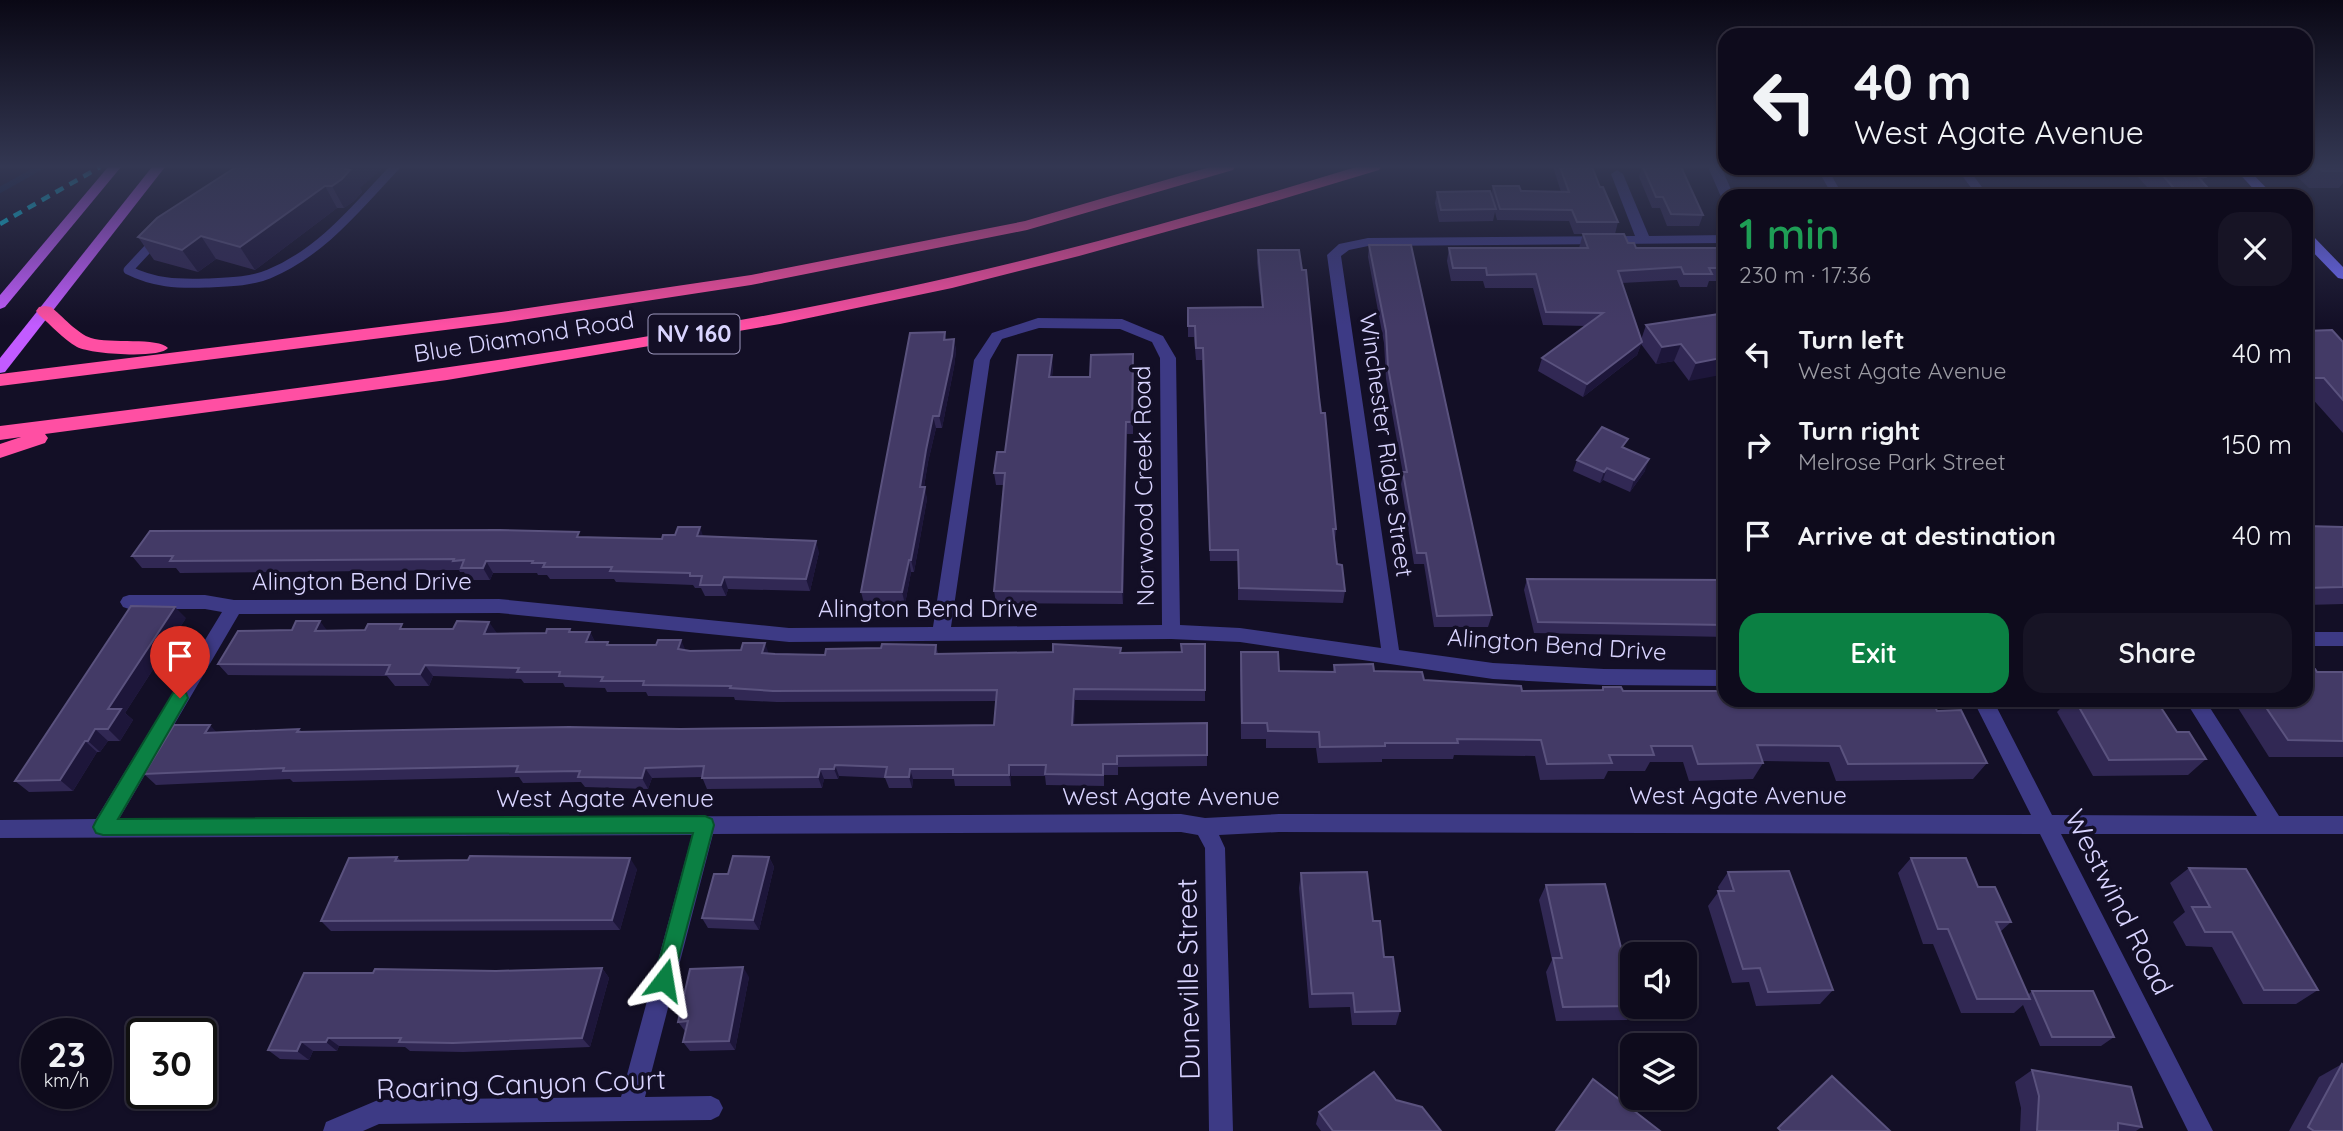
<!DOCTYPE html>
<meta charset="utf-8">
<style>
body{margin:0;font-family:Quicksand,sans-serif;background:#171425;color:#f1f3f6;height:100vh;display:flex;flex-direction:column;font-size:26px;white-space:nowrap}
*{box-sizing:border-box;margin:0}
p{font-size:23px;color:#9b9ba3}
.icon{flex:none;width:38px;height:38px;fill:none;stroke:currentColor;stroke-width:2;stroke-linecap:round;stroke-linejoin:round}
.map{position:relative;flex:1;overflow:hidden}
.drawer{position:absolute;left:1718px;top:189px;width:595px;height:518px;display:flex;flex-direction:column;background:#0e0b1c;border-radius:21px;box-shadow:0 2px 5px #0004,0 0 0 2px #2e2b3b}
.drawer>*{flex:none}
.banner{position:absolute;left:1718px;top:28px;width:595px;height:147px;border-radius:21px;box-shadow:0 2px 5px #0004,0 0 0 2px #2e2b3b;background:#0e0b1c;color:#f1f3f6;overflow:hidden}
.tools{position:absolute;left:1620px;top:942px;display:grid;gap:14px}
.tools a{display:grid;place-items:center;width:77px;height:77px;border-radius:14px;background:#0e0b1c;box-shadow:0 2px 5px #0004,0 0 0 2px #2e2b3b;font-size:35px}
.speed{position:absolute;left:21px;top:1018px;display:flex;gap:14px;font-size:35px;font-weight:700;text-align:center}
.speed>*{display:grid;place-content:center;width:91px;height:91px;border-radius:50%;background:#0e0b1c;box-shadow:0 2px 5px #0004,0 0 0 2px #2e2b3b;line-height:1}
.speed small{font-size:18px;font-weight:400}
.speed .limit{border:4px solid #111;border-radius:10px;background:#fff;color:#111}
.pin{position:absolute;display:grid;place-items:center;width:60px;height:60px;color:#fff;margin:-72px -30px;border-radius:50% 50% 50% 0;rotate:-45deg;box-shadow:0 0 7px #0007}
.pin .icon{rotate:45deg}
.me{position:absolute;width:77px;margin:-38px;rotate:14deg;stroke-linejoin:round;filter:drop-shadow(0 0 5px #0008)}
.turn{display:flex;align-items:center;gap:24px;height:147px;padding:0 21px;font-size:32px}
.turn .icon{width:91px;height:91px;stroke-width:2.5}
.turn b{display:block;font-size:49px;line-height:60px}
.round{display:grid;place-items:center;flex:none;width:74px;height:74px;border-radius:21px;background:#171425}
.overview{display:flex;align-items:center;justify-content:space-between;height:119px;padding:0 21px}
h1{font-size:42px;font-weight:600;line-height:52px;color:#1e9e55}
.button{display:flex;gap:14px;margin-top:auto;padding:14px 21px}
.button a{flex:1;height:80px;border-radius:21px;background:#0b8043;color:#fff;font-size:28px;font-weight:600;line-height:80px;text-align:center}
.button a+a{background:#171425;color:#f1f3f6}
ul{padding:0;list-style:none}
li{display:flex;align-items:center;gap:21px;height:91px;padding:0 21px}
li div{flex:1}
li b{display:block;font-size:26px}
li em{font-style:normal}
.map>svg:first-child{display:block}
</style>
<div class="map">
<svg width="2343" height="1131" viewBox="0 0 2343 1131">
<rect width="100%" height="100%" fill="#130f26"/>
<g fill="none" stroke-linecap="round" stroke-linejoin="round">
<polyline stroke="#0a1f44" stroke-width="6" points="0,190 41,167"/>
<g stroke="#3d3a85" stroke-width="9">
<polyline points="1822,168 1838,196"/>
<polyline points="1962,168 1983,196"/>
<path d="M156,240l-28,30c26,13 49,14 78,13 21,-1 44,-1 63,-9 53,-22 88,-67 126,-107"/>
</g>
<g fill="#3d3a85" fill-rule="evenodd">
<polygon points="1708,167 1721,167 1734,196 1722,199"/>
<path d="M1617,170l6,4 26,62 77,-1v8l-358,3 -19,4 -8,6 58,394 94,13 111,6 122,1v16l-122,-1 -111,-6 -253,-37 -69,-3 -382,3 -290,-29 -260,1 -120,205 1062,-5 24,4 74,-4 752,1 -58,-115h20l59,115 205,1 -72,-116h20l74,116h64v18h-282l152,297h-25l-148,-297 -761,-2 -60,3 6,13 8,283h-24l-4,-283 -7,-13 -17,-3 -468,2 -68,263 66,-1 8,4 4,8 -4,8 -8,4 -332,4 -16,7h-40l3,-9 52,-22 243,-3 71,-262 -692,3v-18l96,-1 126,-207 -17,-3h-76l-6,-2 -3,-5 3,-5 6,-2h76l29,5 265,-1 290,29 144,-1 41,-267 18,-27 46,-15 84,1 41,17 13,22 4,267 60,3 141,20 -54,-393 12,-11 29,-6 267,-2 -24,-62zM1039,328l81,1 32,13 8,16 2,267 -211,2 39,-267 12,-21z"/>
<rect x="2306" y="632" width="37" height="14"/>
</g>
<g fill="#6f6bff" fill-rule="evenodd">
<polygon points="2234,168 2247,168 2274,196 2260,196"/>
<polygon points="2306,233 2311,234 2343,267 2343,279 2338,278 2306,245"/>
</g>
<g fill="#c25bff" fill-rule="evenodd">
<polygon points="108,167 121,167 5,307 0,309 0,295"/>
<polygon points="152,167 165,167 5,372 0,373 0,358"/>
</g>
<g fill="#ff4fa3" fill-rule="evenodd">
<polygon points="1210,167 1235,167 1233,170 1027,230 751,285 501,323 0,386 0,374 501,312 751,275 1025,221"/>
<path d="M1356,167h25l-2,3 -120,36 -180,50 -127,32 -172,36 -333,56 -402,54 3,4 -3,5 -45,15v-14l21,-7 -21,3v-14c298,-38 598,-73 893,-136 156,-33 310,-76 463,-123z"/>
<path d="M45,306l6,1c11,9 27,27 40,31 18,6 68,-1 77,10 -8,11 -78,6 -91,-1 -14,-8 -26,-22 -38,-32l-3,-4 3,-4z"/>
</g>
<polyline stroke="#00e5ff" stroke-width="4.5" stroke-dasharray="9 7" stroke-linecap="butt" points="0,224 100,167"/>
</g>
<g fill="#312854">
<polygon points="236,167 360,188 362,192 354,201 344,208 337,208 255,270 216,259 198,272 154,260 138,237"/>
<polygon points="1553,167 1592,167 1600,187 1618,222 1615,234 1574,234 1569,221 1497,220 1495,212 1493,221 1439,222 1435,203 1437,192 1491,195 1493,186 1521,191 1561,192"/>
<polygon points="1642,167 1681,167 1703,215 1699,226 1667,226 1660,208 1652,208 1639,177"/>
<polygon points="2343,167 2343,183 2339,188 2309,188 2288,168"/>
<polygon points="2130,168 2196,168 2205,177 2202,181 2215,196 2155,196"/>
<polygon points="1583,234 1628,243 1636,248 1726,248 1726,281 1709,281 1707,287 1680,287 1677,280 1622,283 1641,340 1646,325 1726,313 1689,381 1674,361 1656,364 1641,344 1637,355 1583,397 1538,371 1542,358 1586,326 1543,325 1533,288 1485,288 1483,281 1451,281 1447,261 1449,248 1579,248"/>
<polygon points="1369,245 1492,615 1488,627 1434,627 1424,564 1414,564 1401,484 1403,474 1386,379 1384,343 1368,257"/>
<polygon points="1258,250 1319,397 1336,529 1335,540 1337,564 1345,591 1343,603 1238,600 1238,561 1210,561 1202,360 1196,360 1194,337 1188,337 1188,308 1262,307 1257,262"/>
<polygon points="2306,331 2343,342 2343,433 2309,395 2306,395"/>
<polygon points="945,332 946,340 954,339 956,351 954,367 942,428 936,428 928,462 924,487 927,499 914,572 911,572 905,604 864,603 861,592"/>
<polygon points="1134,366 1133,434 1127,434 1123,604 996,603 994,591 1004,485 996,485 994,473 1053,367 1052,377 1090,377"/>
<polygon points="1726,438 1726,459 1721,448"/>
<polygon points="1625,448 1645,471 1630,492 1603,480 1600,483 1573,471 1577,460"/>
<polygon points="2306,526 2343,527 2343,604 2306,605"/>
<polygon points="675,535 703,536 819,552 810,591 728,589 726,596 705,596 701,588 695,588 693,585 616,582 614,579 550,579 547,575 538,575 537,573 493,573 490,580 468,580 464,572 460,572 459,570 180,573 176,568 142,568 132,556 581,537 662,539"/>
<polygon points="1527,579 1726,580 1726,637 1534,633 1524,590"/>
<polygon points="186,618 125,713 133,720 120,741 108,741 100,752 97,752 73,791 29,792 15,781"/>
<polygon points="406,629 497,633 546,633 570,629 571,632 590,632 595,642 609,645 686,650 825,655 881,648 936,645 938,654 1182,652 1205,644 1205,701 1075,700 1074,725 1207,723 1207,766 1118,767 1118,775 1104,775 1104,786 1046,785 1045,776 1011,776 1011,786 955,786 954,779 913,779 912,788 889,788 885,778 839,776 838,779 824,779 822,788 707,789 702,777 652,778 648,789 585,787 581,782 523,783 519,777 293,782 290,779 156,785 144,774 217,733 299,729 302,732 994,725 996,701 777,702 735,700 734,697 648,696 646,692 607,692 605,688 565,687 563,683 524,683 521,679 433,676 429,686 395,686 387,676 228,675 218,664 328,631"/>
<polygon points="1241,652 1279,671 1333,672 1334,665 1424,680 1522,691 1601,690 1603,687 1623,691 1937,711 1987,763 1973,779 1836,781 1829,762 1763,761 1763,763 1753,779 1689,781 1683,762 1650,762 1645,771 1608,771 1604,779 1540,780 1535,756 1454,755 1453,759 1382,759 1382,762 1318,763 1316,748 1266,748 1266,739 1241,739 1240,669"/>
<polygon points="2317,672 2343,672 2343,757 2269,757 2233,700 2306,700"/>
<polygon points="2056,700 2156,700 2177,732 2206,759 2188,775 2093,776 2057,712 2061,708"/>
<polygon points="397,857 401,861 637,869 620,930 331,931 321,921"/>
<polygon points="769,857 774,867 759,930 708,928 702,918 728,874"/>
<polygon points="1911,858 1978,887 2011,922 2000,932 2028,995 2032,991 2114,1037 2101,1046 2040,1046 2023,1005 2014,1013 1961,1013 1933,944 1923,944 1898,873"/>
<polygon points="2189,868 2318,990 2296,1004 2243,1004 2212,947 2186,946 2173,922 2185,912 2170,883"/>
<polygon points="1728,872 1833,990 1820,1004 1756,1006 1749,982 1732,983 1708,906 1719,891 1718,887"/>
<polygon points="1301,873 1373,921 1400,1011 1396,1025 1352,1025 1350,1007 1309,1008 1299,888"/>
<polygon points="1546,885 1635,1006 1627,1020 1556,1021 1546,972 1552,960 1539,900"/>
<polygon points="602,968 609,978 590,1047 463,1052 410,1051 405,1047 339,1046 337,1051 313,1051 309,1060 280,1059 268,1050 373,973"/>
<polygon points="749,977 735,1050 690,1051 683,1042 686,1031 685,1031 678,1022"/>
<polygon points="2342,1064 2343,1131 2289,1131 2319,1077"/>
<polygon points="2032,1070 2142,1127 2136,1131 2020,1131 2021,1108 2015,1082"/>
<polygon points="1396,1100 1441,1131 1321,1131 1316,1124 1319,1112"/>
</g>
<g fill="#1d163a">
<polygon points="347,167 384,167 360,188 362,192 354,201 344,208 332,186"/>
<polygon points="325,186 337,208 255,270 240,247"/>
<polygon points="201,236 216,259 198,272 182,250"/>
<polygon points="954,339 956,351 954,367 942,428 939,416"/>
<polygon points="1642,342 1637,355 1583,397 1587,384"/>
<polygon points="1681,344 1674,361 1656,364 1662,347"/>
<polygon points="1052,355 1053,367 1050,389 1049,377"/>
<polygon points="1726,357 1726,374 1689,381 1696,363"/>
<polygon points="933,416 936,428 928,462 922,499 920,487 926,450"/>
<polygon points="1126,422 1127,434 1123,604 1122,592"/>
<polygon points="1649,459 1645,471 1630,492 1634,480"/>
<polygon points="1607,468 1603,480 1600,483 1604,472"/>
<polygon points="925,487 927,499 914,572 911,560"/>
<polygon points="700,527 704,539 697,536"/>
<polygon points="816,541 819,552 810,591 806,579"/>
<polygon points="909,560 911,572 905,604 902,592"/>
<polygon points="486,561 493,573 490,580 483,568"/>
<polygon points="724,577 728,589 726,596 721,585"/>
<polygon points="175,607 186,618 125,713 133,720 120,741 108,729 108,709"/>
<polygon points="320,621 329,633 315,631"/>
<polygon points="489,622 497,633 484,634"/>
<polygon points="590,632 596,644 586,642"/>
<polygon points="681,640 686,651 678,649"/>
<polygon points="765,643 769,654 762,653"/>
<polygon points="425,665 433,676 429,686 420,674"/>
<polygon points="1074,689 1075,700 1073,736 1072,725"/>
<polygon points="210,725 220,736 205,733"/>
<polygon points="95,729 108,741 100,752 88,741"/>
<polygon points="85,741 97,752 73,791 60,780"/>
<polygon points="835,765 839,776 838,779 834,769"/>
<polygon points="1009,765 1011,776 1011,786 1009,775"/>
<polygon points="645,768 652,778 648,789 642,778"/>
<polygon points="820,769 824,779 822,788 818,777"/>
<polygon points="910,769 913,779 912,788 909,777"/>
<polygon points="769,857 774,867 759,930 753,920"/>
<polygon points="630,858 637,869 620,930 612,920"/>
<polygon points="743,967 749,977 735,1050 729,1041"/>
<polygon points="602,968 609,978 590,1047 582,1038"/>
<polygon points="328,1038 339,1046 337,1051 326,1042"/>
<polygon points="301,1042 313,1051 309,1060 297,1051"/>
</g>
<g fill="#433a66" stroke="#5a527e" stroke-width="2">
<polygon points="236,167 347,167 345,169 350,170 342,179 332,186 325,186 240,247 201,236 182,250 138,237 157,218"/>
<polygon points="1560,167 1592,167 1600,187 1603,187 1618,222 1577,222 1572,210 1500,209 1493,186 1519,186 1521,191 1569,192"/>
<polygon points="1643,167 1681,167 1703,215 1671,214 1663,197 1656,197"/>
<polygon points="2318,167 2343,167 2343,171 2322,171"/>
<polygon points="2156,168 2196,168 2205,177 2198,177 2215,196 2181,196"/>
<polygon points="1490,191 1496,209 1441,210 1437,192"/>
<polygon points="1583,234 1624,234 1628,243 1634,243 1636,248 1726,248 1726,268 1709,268 1712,274 1684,274 1681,267 1618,271 1642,342 1587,384 1542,358 1603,313 1546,312 1536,274 1487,275 1486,268 1453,268 1449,248 1588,248"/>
<polygon points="1369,245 1411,245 1492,615 1437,616 1426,553 1417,553 1403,472 1407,472 1388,367 1386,331"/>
<polygon points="1258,250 1299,250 1302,270 1306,270 1319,397 1321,413 1325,413 1336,529 1333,529 1337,564 1342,565 1345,591 1239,588 1238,550 1210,550 1203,348 1196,348 1195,326 1188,326 1188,308 1263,307"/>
<polygon points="1726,313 1726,357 1696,363 1681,344 1662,347 1646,325"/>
<polygon points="2332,330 2343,342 2343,400 2324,378 2306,378 2306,331"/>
<polygon points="945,332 944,340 954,339 952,356 939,416 933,416 926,450 920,487 925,487 911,560 909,560 902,592 861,592 910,333"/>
<polygon points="1133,354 1132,422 1126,422 1122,592 994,591 1005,473 994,473 997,452 1005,452 1018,355 1052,355 1049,377 1090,377 1091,355"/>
<polygon points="1602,427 1628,439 1622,447 1649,459 1634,480 1607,468 1604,472 1577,460"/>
<polygon points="2306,526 2343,527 2343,587 2306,588"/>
<polygon points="678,527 700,527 697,536 816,541 806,579 724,577 721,585 700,585 702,576 690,576 690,573 610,571 612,567 543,567 545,563 532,563 533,561 486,561 483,568 461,568 464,560 453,561 454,559 170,561 173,556 132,556 150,531 500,530 579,532 577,537 662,539 663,535 675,535"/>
<polygon points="1527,579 1726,580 1726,625 1538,622"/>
<polygon points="131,606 175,607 108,709 121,709 108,729 95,729 88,741 85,741 60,780 15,781"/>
<polygon points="296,621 320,621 315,631 365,630 368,624 402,624 400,629 453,629 457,621 489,622 484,634 546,633 547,629 570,629 569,632 590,632 586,642 608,642 607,645 656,645 658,640 681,640 678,649 690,651 741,650 743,643 765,643 762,653 775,654 825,655 826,649 881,648 882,644 936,645 935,654 1053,652 1053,644 1121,648 1120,653 1182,652 1181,644 1205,644 1205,690 1074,689 1072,725 1207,723 1207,755 1117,756 1117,764 1103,764 1103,775 1045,774 1046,765 1009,765 1009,775 953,775 953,769 910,769 909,777 885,777 887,767 835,765 834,769 820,769 818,777 702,778 704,766 645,768 642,778 578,777 580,771 516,772 518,766 283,771 284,768 144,774 174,725 210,725 205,733 299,729 297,732 569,727 680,729 994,725 997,690 773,691 730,688 731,686 643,685 644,681 601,681 603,677 559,676 560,672 517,672 519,668 425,665 420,674 386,674 390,665 218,664 238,631 292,630"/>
<polygon points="1241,652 1278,652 1279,671 1335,672 1334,665 1373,664 1374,671 1422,672 1424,680 1521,686 1522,691 1603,690 1603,687 1621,687 1623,691 1726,691 1726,700 1932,700 1937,711 1961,710 1987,763 1848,764 1840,746 1757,745 1763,763 1698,764 1692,746 1651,746 1654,755 1609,755 1612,763 1547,764 1541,740 1457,739 1458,743 1385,743 1385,746 1320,747 1319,732 1268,731 1267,723 1242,723"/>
<polygon points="2306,669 2315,669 2317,672 2343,672 2343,741 2288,740 2261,700 2306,700"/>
<polygon points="2075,700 2156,700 2177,732 2189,732 2206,759 2109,760"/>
<polygon points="470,856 630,858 612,920 321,921 349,858 397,857 395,861 468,860"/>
<polygon points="733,856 769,857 753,920 702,918 714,874 728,874"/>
<polygon points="1911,858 1966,858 1978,887 1995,887 2011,922 1996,922 2030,999 1977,999 1948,929 1938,929"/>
<polygon points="2189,868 2246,869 2318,990 2264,990 2232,932 2205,932 2192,907 2210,907"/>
<polygon points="1789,871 1833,990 1768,992 1760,968 1743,969 1718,891 1734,891 1728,872"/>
<polygon points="1367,872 1373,921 1380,921 1384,957 1393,957 1400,1011 1355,1012 1353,993 1312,994 1301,873"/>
<polygon points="1605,884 1633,995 1633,1006 1563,1007 1553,958 1562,958 1546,885"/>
<polygon points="743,967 729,1041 683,1042 688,1021 678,1022 690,969"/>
<polygon points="602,968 582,1038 453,1043 399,1042 401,1038 328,1038 326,1042 301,1042 297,1051 268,1050 304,973 373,973 375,969 496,971"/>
<polygon points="2032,991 2093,991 2114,1037 2052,1037"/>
<polygon points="2342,1064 2343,1065 2343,1131 2314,1131 2308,1127"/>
<polygon points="2032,1070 2131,1087 2142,1127 2118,1123 2118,1131 2037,1131 2039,1096"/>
<polygon points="1374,1072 1396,1100 1422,1107 1441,1131 1333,1131 1319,1112"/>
<polygon points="1832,1076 1890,1131 1781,1131 1778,1128"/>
<polygon points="1593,1079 1660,1131 1556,1131"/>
</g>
<linearGradient id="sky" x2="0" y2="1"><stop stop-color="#0a0815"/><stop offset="0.51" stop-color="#333752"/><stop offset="1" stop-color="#333752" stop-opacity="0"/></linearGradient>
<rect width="2343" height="326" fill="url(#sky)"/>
<polygon fill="#0b8043" stroke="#07532c" stroke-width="2" points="180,691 186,693 188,698 118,819 705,816 712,819 714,825 671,987 664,990 657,987 654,980 693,833 103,835 96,833 93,827 96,821 173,693"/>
<g text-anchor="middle" stroke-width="7" stroke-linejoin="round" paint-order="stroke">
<rect fill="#130f26" stroke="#9e99be" stroke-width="2" x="648.5" y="314.5" width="91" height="39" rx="5"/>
<g font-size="23" font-weight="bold" fill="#d9d4ff">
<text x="694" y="342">NV 160</text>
</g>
<g font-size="24" fill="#d9d4ff" stroke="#130f26">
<text transform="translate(524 337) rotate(-9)" y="8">Blue Diamond Road</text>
<text transform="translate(1386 445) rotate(82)" y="8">Winchester Ridge Street</text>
<text transform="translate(1144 486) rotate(-91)" y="8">Norwood Creek Road</text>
<text x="362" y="590">Alington Bend Drive</text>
<text x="928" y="617">Alington Bend Drive</text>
<text transform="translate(1557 645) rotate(4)" y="8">Alington Bend Drive</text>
<text x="1738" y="804">West Agate Avenue</text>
<text x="1171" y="805">West Agate Avenue</text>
<text x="605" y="807">West Agate Avenue</text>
</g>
<g font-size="28" fill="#d9d4ff" stroke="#130f26">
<text transform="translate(2119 902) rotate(63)" y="10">Westwind Road</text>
<text transform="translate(1188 979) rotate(-91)" y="10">Duneville Street</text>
<text transform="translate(521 1084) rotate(-2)" y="10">Roaring Canyon Court</text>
</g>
</g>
</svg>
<div class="tools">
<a><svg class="icon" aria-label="sound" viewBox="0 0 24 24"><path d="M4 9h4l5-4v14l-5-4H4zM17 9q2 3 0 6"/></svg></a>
<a><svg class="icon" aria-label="layers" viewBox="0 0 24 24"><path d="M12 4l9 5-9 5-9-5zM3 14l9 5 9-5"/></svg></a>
</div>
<div class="speed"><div>23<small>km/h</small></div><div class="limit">30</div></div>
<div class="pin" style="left:180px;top:698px;background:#d93025"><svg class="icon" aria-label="arrive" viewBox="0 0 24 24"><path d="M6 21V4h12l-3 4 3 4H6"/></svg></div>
<svg class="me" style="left:664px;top:980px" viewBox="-20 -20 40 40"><path d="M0-17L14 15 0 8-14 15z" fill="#0b8043" stroke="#fff" stroke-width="4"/></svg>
<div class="banner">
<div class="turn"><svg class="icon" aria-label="left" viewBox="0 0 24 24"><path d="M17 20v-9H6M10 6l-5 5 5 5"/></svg><div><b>40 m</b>West Agate Avenue</div></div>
</div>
<section class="drawer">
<div class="overview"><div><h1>1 min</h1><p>230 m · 17:36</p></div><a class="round"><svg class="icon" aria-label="close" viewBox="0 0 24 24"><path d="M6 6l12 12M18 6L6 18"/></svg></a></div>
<ul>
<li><svg class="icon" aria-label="left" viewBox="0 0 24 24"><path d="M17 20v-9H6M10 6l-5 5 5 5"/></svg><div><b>Turn left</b><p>West Agate Avenue</p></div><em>40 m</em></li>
<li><svg class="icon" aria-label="right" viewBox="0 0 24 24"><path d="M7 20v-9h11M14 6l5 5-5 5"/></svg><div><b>Turn right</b><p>Melrose Park Street</p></div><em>150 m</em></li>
<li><svg class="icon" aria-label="arrive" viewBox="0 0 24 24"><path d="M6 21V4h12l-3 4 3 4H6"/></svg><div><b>Arrive at destination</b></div><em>40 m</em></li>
</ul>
<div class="button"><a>Exit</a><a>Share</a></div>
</section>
</div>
